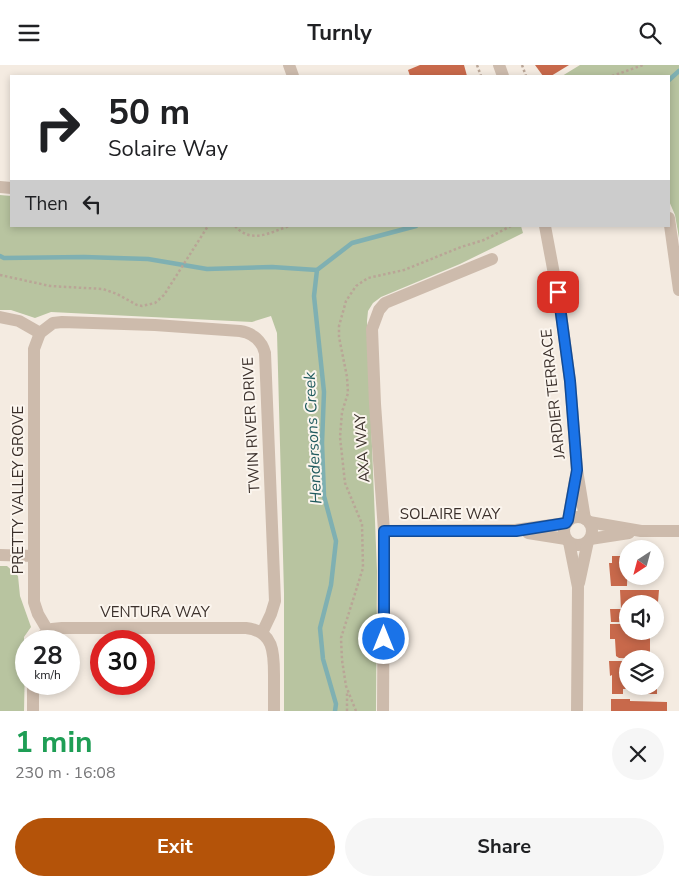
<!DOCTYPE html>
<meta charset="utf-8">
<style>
body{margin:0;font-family:"Nunito Sans",sans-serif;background:#f6f6f6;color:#202124;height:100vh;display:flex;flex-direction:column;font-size:19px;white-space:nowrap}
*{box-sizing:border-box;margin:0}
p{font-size:16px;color:#757577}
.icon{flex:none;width:28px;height:28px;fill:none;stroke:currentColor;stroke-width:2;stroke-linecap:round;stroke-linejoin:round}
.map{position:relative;height:646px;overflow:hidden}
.details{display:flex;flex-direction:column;background:#fff;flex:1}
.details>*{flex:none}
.hud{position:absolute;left:10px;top:10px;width:660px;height:152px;border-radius:0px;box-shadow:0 2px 8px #0003;background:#fff;color:#202124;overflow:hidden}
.needle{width:32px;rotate:216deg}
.controls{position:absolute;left:619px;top:475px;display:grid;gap:10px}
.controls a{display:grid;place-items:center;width:45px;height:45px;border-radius:50%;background:#fff;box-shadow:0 2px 8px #0003;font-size:25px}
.speed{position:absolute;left:15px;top:565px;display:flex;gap:10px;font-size:25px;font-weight:700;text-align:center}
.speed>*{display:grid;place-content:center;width:65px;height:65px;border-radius:50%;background:#fff;box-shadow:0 2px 8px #0003;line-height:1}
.speed small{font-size:12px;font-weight:400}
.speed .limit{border:8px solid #d22;background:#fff;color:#111}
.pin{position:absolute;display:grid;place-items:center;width:42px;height:42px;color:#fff;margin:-21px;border-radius:10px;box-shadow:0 2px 8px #0006}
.me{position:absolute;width:55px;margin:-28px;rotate:0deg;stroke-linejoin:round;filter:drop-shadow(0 0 4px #0008)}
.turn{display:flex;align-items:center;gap:18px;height:105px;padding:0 15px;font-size:22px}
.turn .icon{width:65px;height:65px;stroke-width:2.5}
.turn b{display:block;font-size:35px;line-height:42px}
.then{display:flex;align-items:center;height:48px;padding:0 15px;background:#0003;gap:10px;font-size:19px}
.round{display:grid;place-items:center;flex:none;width:52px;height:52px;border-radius:26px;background:#f6f6f6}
.head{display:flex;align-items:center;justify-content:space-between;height:85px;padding:0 15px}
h1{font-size:30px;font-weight:700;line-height:38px;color:#1e9e55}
.cta{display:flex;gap:10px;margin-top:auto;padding:10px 15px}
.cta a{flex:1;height:58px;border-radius:30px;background:#b45309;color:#fff;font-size:20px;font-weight:700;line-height:58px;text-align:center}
.cta a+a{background:#f6f6f6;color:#202124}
header{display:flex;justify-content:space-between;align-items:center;height:65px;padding:0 15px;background:#fff;font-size:22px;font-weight:700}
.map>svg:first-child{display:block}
</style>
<header><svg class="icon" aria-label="menu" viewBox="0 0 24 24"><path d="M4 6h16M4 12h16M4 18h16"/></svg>Turnly<svg class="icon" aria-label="search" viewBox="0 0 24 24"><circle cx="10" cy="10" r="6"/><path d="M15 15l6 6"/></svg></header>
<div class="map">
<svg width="679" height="646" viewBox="0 0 679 646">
<rect width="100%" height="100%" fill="#f4ebe1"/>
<g fill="#b8c4a0">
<polygon points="580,0 679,0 679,173 675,150 669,136 669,11 562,11"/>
<polygon points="0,130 11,131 11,161 521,161 523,168 460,199 381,232 373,238 368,246 367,256 377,506 376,646 284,646 284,528 277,268 271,251 252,257 51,247 35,253 11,245 0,245"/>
<polygon points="0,501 7,501 18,511 20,531 31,562 24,572 25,599 24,646 0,646"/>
</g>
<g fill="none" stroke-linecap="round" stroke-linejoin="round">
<g stroke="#7fb0b2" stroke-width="4.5">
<polyline points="669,15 679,6"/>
<polyline points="0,191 4,193 84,192 148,194 207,204 272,202 317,205"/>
<polyline points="335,646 336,639 323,594 320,563 331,520 336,476 324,431 322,378 324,327 314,231 317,205 352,178 416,161"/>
</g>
</g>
<g fill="#c8694b">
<polygon points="420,0 464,0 467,11 410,11 408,5"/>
<polygon points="535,0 569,0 551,11 543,11"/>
<polygon points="625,487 628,487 627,521 611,521 609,498 612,498 612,491 625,491"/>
<polygon points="620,525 659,525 657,549 655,551 655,539 628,539 628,549 624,549 625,557 611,557 610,544 621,544"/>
<polygon points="610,559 627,559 628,566 648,566 648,572 650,572 650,594 619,593 616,591 615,574 610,574"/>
<polygon points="609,596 625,596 625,600 628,600 628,621 655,621 655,600 657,600 657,629 642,629 642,624 623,624 623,629 612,629 612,610 610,611"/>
<polygon points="611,634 630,634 630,636 667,637 667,646 611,646"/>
</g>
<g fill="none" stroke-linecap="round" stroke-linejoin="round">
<g stroke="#b9a596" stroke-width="2.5" stroke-dasharray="2.5 2.5" stroke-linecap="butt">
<polyline points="477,0 481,11"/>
<polyline points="522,0 526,11"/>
<polyline points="612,11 643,0"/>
<path d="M235,161c16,18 34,7 54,0"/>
<polyline points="0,210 50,221 103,224 117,229 137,240 142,241 155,238 164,230 208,161"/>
<polyline points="347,646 347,628"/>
<polyline points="356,646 346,621 342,595 341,573 363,503 362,459 345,418 340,372 342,347 348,328 347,312 339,272 339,261 346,236 356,221 368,213 404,205 461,182 484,175 511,161"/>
</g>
<g stroke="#cdbbac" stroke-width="12">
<polyline points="289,0 293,11"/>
<polyline points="0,122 11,123"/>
<polyline points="669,153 679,225"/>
<path d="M0,252l19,4 21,12 13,-10 9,-1 93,3 85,6c13,2 22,10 25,22l10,248 -4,13 -9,19"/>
<polyline points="589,457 641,466 679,466"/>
<polyline points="384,466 515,465 566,458"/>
<polyline points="528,468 566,474"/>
<polyline points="590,474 629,468"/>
<polyline points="0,490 34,491"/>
<path d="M48,566l4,-2 10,-1h184c28,3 28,25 28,47 0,12 0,24 0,36"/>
<polyline points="37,576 48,566 38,549 34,537 34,284 40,268"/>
<polyline points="33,646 33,619"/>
<polyline points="383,646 384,466 375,339 372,264 379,245 385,238 492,194"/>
</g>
<g stroke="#cdbbac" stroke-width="12">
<polyline points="499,0 503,11"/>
<polyline points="545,161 560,241 570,316 577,405 585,454"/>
<circle cx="578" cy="466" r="14"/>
<polyline points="568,455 575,415"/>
<polyline points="569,477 578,522 577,646"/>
<polyline points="579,518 588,476"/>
</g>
</g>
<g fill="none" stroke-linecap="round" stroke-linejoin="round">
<defs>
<polyline id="route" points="384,574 384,466 516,466 566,458 568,455 577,405 570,316 558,227"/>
</defs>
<use href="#route" stroke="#114b97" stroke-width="12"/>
<use href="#route" stroke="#1a73e8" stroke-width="9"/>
</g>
<g text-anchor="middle" stroke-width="4" stroke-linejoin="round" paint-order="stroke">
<g font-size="15" fill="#3b302b" stroke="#fbf5ee">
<text transform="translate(553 329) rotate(-96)" y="5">JARDIER TERRACE</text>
<text transform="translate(251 360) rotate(-93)" y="5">TWIN RIVER DRIVE</text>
<text transform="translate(362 383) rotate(-94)" y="5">AXA WAY</text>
<text transform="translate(18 425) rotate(-90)" y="5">PRETTY VALLEY GROVE</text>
<text x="450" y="454">SOLAIRE WAY</text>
<text x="155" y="552">VENTURA WAY</text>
</g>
<g font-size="16" font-style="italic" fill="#1f5a5e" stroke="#fbf5ee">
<text transform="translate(312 373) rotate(-93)" y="6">Hendersons Creek</text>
</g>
</g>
</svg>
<div class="controls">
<a><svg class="needle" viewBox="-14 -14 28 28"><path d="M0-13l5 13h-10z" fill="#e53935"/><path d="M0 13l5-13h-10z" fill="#757577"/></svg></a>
<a><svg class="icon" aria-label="sound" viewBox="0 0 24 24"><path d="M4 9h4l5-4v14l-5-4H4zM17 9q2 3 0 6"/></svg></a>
<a><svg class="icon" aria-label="layers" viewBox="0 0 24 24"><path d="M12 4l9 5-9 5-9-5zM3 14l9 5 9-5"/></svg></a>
</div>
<div class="speed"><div>28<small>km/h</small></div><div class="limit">30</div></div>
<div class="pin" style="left:558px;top:227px;background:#d93025"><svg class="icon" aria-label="arrive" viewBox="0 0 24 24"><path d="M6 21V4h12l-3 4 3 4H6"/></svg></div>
<svg class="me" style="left:384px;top:574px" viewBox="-20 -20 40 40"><circle r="17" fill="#1a73e8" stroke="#fff" stroke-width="3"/><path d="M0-11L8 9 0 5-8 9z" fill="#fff"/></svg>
<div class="hud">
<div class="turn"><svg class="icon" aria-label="right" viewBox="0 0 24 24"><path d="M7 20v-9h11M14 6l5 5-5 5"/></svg><div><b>50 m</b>Solaire Way</div></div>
<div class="then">Then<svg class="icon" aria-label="left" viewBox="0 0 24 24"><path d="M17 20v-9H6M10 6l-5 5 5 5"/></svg></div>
</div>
</div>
<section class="details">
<div class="head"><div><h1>1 min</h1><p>230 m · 16:08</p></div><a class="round"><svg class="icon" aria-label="close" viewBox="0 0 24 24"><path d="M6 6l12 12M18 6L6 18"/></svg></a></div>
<div class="cta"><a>Exit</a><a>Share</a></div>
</section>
